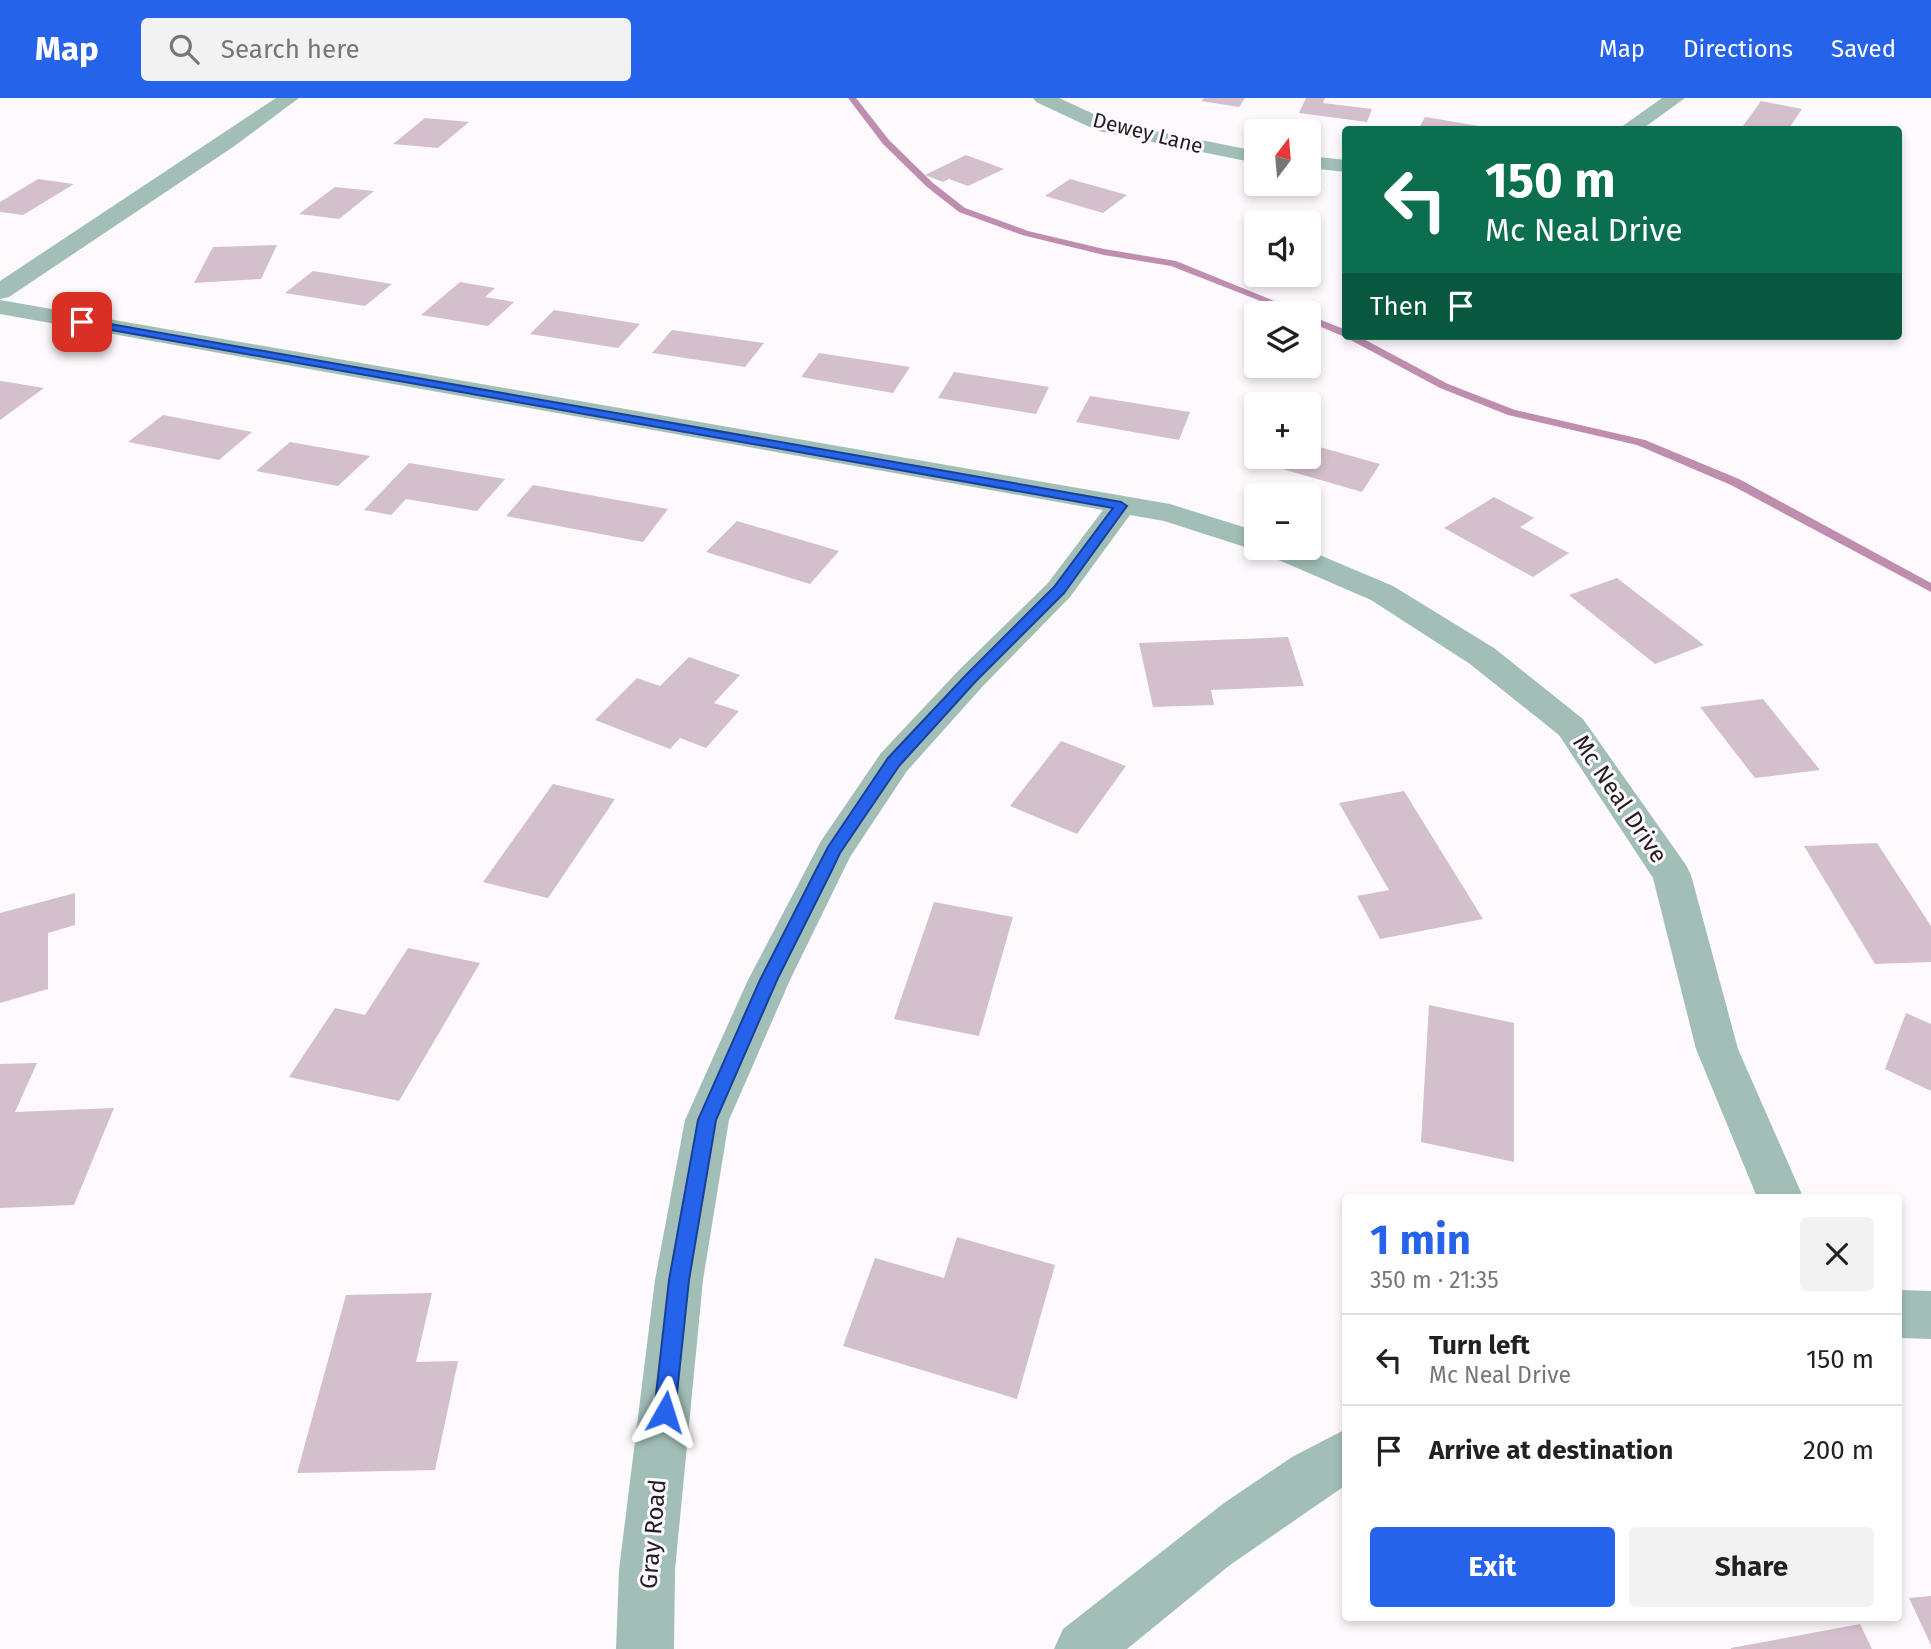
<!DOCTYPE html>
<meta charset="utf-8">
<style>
body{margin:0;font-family:"Fira Sans",sans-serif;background:#f2f2f2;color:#222;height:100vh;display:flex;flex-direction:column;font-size:26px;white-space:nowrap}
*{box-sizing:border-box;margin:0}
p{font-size:23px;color:#767676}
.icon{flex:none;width:38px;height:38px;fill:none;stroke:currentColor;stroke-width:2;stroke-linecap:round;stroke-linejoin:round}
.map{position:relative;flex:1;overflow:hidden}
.side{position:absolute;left:1342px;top:1096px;width:560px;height:427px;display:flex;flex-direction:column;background:#fff;border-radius:7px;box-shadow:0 4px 10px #0003}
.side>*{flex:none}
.hud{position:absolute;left:1342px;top:28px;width:560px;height:214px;border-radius:7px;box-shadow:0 4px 10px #0003;background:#0b6e4f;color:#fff;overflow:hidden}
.needle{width:46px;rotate:16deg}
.tools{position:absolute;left:1244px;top:21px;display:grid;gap:14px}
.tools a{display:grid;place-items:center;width:77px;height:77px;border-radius:7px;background:#fff;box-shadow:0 4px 10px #0003;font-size:35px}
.pin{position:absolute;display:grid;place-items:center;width:60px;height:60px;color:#fff;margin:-30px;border-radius:14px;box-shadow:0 4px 10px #0006}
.me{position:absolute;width:77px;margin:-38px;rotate:6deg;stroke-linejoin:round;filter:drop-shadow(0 0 5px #0008)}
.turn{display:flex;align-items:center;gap:24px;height:147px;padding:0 28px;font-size:32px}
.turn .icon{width:91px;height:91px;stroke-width:2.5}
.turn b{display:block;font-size:49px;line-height:60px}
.then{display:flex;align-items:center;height:66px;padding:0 28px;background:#0003;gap:14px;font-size:26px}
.round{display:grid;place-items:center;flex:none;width:74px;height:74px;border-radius:7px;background:#f2f2f2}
.headline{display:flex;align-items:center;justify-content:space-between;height:119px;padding:0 28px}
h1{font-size:42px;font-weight:700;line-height:52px;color:#2563eb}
.cta{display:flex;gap:14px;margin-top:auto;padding:14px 28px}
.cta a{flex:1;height:80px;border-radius:7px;background:#2563eb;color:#fff;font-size:28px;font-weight:700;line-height:80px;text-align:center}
.cta a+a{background:#f2f2f2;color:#222}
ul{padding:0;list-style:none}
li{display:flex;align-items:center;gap:21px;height:91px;padding:0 28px;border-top:2px solid #e0e0e0}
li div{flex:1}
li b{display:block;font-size:26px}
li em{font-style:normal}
header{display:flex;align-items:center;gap:42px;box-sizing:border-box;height:98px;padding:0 35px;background:#2563eb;color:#fff}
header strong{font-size:33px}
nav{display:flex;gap:38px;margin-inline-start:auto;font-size:24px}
.search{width:490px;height:63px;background:#f2f2f2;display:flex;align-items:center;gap:18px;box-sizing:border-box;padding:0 24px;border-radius:7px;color:#767676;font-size:26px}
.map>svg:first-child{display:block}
</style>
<header>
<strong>Map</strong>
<div class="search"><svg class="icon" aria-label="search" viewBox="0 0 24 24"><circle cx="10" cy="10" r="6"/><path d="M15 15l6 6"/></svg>Search here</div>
<nav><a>Map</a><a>Directions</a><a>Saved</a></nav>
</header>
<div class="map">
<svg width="1931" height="1551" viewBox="0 0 1931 1551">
<rect width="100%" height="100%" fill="#fdf9fc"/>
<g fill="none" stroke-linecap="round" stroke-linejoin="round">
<g fill="#bf8dae" fill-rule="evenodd">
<polygon points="848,0 856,0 889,42 933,85 965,110 1028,133 1104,151 1176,163 1304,215 1291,215 1171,168 1104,157 1022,137 959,114 927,89 883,46"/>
<polygon points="1309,217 1346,232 1346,238 1358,238 1448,286 1515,312 1645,342 1739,381 1931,485 1931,494 1731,387 1637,347 1508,317 1440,290 1345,239 1309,224"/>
</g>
</g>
<g fill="#d4c0cd">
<polygon points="1204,0 1245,0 1239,9 1201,3"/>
<polygon points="1306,0 1325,0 1323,5 1372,11 1367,24 1299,15"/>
<polygon points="1761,3 1802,11 1788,32 1740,32"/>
<polygon points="1425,19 1491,30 1490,32 1418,32"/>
<polygon points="425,20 469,24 438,50 393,46"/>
<polygon points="966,57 1004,71 968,88 949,81 943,84 925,77"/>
<polygon points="38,81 74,86 23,117 0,114 0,104"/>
<polygon points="1070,81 1127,97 1103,115 1045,98"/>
<polygon points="335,89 374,93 339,121 299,116"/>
<polygon points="277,147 261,181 194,185 213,149"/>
<polygon points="313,173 392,186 365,208 285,195"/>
<polygon points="460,184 495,190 485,199 514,204 488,228 421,217"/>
<polygon points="554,212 640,226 618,250 530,236"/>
<polygon points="672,232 764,245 745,269 652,255"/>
<polygon points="819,255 910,269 893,295 801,279"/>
<polygon points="954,274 1049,289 1036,316 938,300"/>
<polygon points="0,283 1,283 44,290 0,322"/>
<polygon points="1090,298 1190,314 1179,342 1076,324"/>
<polygon points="163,317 252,334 219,362 128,344"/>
<polygon points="290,344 370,358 338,388 256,373"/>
<polygon points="1309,346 1380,366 1362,394 1258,364 1262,359 1309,359"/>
<polygon points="409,365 505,381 477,413 406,401 391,417 364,412"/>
<polygon points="533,387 668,411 643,444 506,418"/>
<polygon points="1494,399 1534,420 1520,429 1569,455 1533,479 1444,430"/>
<polygon points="737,423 839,453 810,486 706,454"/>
<polygon points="1617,480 1704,547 1655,566 1569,497"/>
<polygon points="1288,539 1304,588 1211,592 1214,607 1153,609 1139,545"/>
<polygon points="689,559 740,577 714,605 739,613 706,650 680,640 670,651 595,622 637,580 660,588"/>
<polygon points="1763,601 1820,672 1755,680 1700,609"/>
<polygon points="1061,643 1126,668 1077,736 1010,708"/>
<polygon points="553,686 615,701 548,800 483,784"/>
<polygon points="1404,693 1483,821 1380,841 1357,798 1389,792 1339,705"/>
<polygon points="1877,745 1931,828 1931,864 1875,866 1804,748"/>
<polygon points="75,795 75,827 48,835 48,891 0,905 0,815"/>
<polygon points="934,804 1013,819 979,938 894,921"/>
<polygon points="408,850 480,865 399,1003 289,979 335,910 365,917"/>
<polygon points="1429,907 1514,925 1514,1064 1421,1044"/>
<polygon points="1906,915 1931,926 1931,993 1885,971"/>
<polygon points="37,965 15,1014 114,1010 74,1107 0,1110 0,966"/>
<polygon points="957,1139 1055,1167 1017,1301 843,1248 875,1160 944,1180"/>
<polygon points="432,1195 416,1264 458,1263 435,1372 297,1375 346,1197"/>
<polygon points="1931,1498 1931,1547 1909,1500"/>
<polygon points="1860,1526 1872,1551 1731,1551 1731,1550"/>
</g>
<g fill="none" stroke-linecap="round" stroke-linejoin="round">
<g fill="#a1bfb7" fill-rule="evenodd">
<polygon points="276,0 299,0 233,49 9,199 0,201 0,183"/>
<polygon points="1033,0 1059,0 1111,24 1256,53 1256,65 1098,33 1036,4"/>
<polygon points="1662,0 1685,0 1641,32 1617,32"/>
<polygon points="1309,58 1346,62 1346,74 1309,70"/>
<polygon points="0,202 1170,406 1256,433 1256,450 1303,450 1393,488 1494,550 1583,621 1686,767 1691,777 1738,951 1803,1099 1757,1099 1696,951 1653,780 1559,637 1470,566 1371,502 1267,457 1263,450 1245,449 1164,423 1130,417 1070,499 983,588 907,673 850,759 790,882 729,1022 703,1182 675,1472 674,1551 616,1551 619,1472 655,1182 685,1022 748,882 821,743 881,655 959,572 1048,485 1103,412 0,216"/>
<polygon points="1899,1192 1931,1193 1931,1241 1899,1240"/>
<polygon points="1346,1331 1346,1387 1230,1467 1127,1551 1054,1551 1063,1531 1224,1405 1292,1359"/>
</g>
</g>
<polygon fill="#2563eb" stroke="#184099" stroke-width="2" points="82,221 1121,404 1127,408 1064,495 976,583 899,668 840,755 831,774 777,882 716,1022 689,1182 675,1314 672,1321 665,1324 657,1321 654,1314 669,1182 698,1022 760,882 815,774 828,749 888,660 966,577 1054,489 1113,410 78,226 77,224"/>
<g text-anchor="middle" stroke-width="6" stroke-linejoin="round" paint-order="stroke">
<g font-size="21" fill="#241d21" stroke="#fdf9fc">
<text transform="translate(1148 35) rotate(14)" y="7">Dewey Lane</text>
</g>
<g font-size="24" fill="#241d21" stroke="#fdf9fc">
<text transform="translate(1620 701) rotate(56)" y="8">Mc Neal Drive</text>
<text transform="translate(653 1436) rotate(-85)" y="8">Gray Road</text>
</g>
</g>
</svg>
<div class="tools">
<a><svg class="needle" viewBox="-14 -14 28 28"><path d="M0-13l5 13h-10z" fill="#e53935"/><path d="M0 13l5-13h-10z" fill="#767676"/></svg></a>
<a><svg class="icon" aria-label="sound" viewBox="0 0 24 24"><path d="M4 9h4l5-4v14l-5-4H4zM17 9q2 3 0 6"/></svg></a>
<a><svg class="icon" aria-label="layers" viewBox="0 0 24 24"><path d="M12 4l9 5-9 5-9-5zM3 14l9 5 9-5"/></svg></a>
<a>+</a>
<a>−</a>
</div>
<div class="pin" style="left:82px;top:224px;background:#d93025"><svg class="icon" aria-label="arrive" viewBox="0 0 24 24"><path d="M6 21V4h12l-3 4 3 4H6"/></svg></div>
<svg class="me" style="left:665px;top:1314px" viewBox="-20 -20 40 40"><path d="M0-17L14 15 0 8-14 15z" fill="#2563eb" stroke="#fff" stroke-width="4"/></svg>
<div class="hud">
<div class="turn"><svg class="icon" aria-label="left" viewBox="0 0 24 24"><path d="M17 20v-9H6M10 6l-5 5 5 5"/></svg><div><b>150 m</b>Mc Neal Drive</div></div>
<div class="then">Then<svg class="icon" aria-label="arrive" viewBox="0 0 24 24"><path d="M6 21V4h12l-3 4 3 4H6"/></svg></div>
</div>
<section class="side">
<div class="headline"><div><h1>1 min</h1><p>350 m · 21:35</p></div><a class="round"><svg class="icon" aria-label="close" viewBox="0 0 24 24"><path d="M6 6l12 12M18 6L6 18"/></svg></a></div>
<ul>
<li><svg class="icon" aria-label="left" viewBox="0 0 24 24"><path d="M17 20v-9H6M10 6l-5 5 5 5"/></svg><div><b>Turn left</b><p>Mc Neal Drive</p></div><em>150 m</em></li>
<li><svg class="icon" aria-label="arrive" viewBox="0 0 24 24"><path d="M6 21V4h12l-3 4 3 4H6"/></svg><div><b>Arrive at destination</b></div><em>200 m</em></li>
</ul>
<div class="cta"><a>Exit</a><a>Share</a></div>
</section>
</div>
